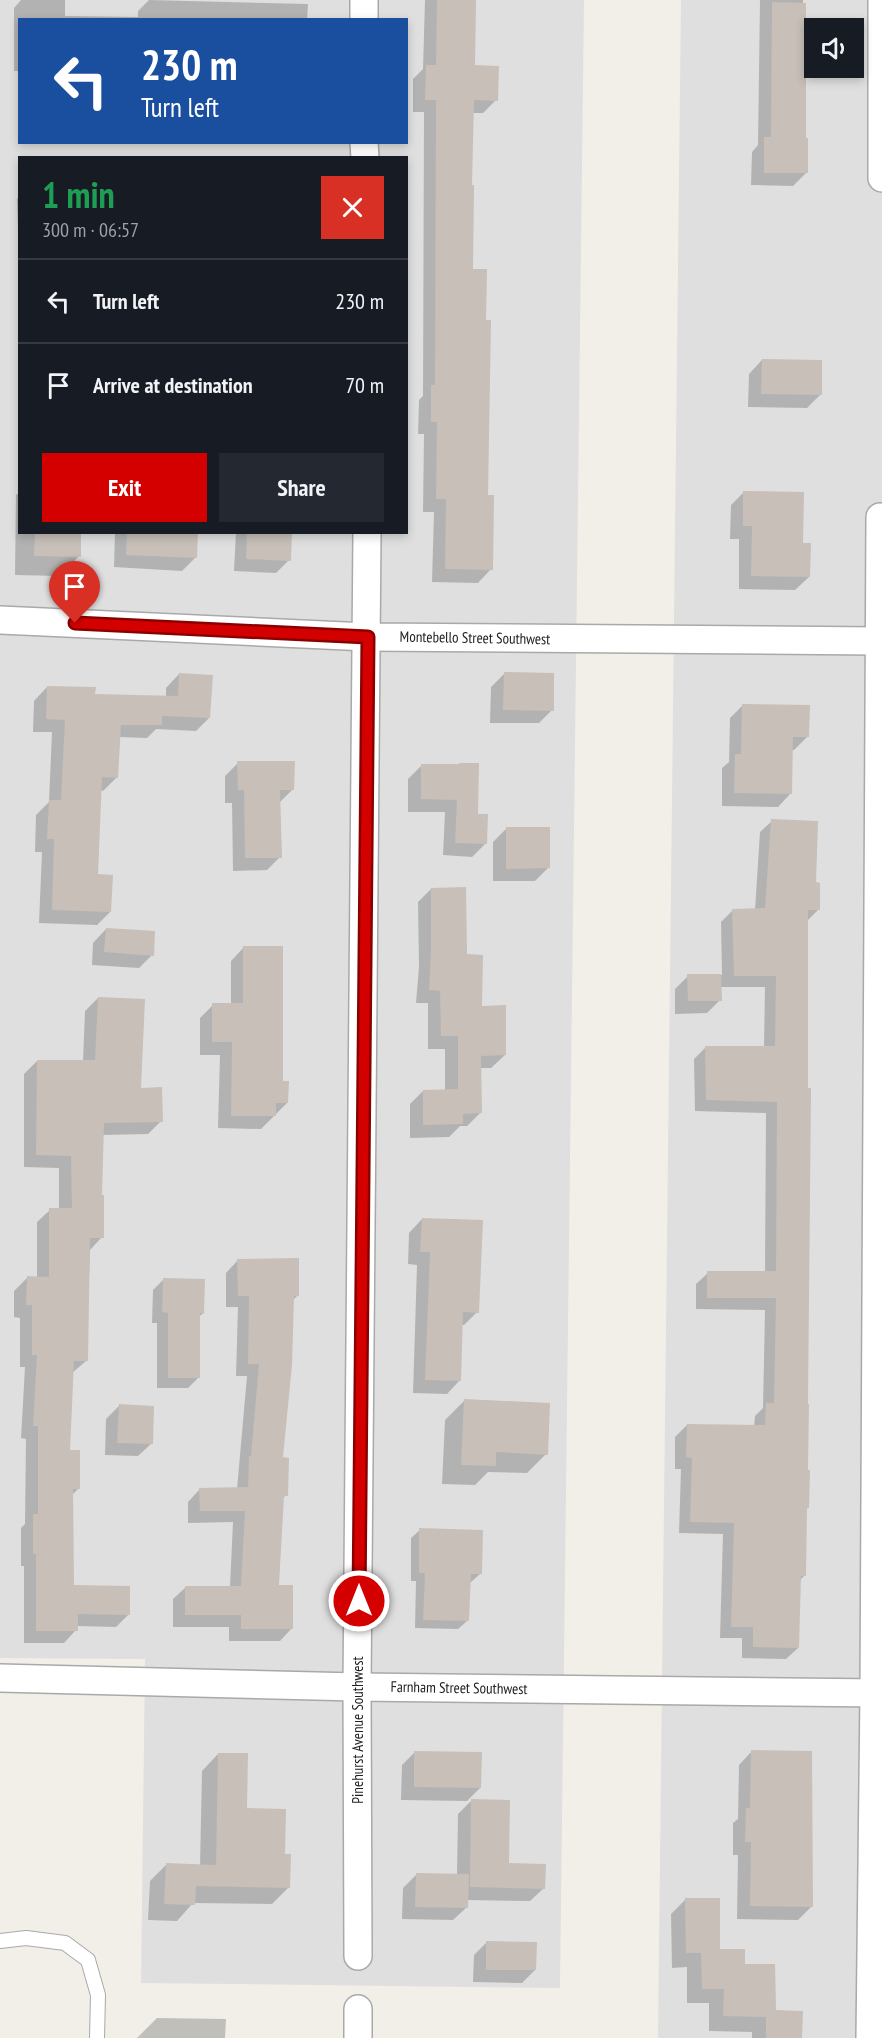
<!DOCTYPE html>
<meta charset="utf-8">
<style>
body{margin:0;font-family:"PT Sans Narrow",sans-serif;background:#242831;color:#f1f3f6;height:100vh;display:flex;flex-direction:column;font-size:22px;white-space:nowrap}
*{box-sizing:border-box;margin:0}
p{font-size:20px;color:#9ea1a6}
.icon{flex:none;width:33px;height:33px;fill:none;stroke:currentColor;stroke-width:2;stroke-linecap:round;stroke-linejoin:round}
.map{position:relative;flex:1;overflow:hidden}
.details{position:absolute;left:18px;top:156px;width:390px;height:378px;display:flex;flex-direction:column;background:#171b24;border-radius:0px;box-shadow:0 3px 9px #0003}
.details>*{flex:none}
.hud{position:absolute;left:18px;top:18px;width:390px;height:126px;border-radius:0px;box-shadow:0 3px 9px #0003;background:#1a4fa0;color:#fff;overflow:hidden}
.fabs{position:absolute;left:804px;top:18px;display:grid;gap:12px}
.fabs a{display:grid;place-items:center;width:60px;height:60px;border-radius:0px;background:#171b24;box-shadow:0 3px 9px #0003;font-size:30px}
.pin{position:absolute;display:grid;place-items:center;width:51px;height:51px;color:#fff;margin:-62px -26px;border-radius:50% 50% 50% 0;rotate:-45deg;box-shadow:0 0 6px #0007}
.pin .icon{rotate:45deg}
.me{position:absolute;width:66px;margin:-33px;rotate:0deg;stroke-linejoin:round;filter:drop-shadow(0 0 4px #0008)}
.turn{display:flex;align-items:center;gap:21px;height:126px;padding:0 24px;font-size:27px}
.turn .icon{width:78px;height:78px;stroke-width:2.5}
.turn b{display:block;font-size:42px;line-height:51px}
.round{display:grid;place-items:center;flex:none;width:63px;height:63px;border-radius:0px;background:#242831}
.head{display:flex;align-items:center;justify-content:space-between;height:102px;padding:0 24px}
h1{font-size:36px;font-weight:700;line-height:45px;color:#1e9e55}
.primary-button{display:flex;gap:12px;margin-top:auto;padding:12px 24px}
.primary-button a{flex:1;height:69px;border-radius:0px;background:#d40000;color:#fff;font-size:24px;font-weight:700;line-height:69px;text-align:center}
.primary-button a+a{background:#242831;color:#f1f3f6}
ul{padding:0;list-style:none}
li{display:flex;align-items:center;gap:18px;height:84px;padding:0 24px;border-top:2px solid #363941}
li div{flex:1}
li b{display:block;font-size:22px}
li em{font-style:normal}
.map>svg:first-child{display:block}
</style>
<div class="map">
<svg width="882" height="2038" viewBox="0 0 882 2038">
<rect width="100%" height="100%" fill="#f2efe9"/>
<g fill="#e0dfdf" fill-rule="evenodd">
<path d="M0,0h584l-24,1988 -419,-5 4,-324 -145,-1zM20,20h386v122h-386zM20,158h386v374h-386z"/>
<path d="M681,0h201v2038h-224zM814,28h40v40h-40z"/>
</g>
<g fill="#0003">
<polygon points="21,0 65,0 65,16 138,17 138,11 149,0 308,4 307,20 20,20 20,71 14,71 14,8"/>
<polygon points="425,0 475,0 474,67 496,100 483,113 472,113 471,270 491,569 478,583 432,582 434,512 423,512 424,434 418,434 419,400 423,396 424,112 413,112 413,79 423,69"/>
<polygon points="760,0 803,0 806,173 793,186 751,185 752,152 758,145"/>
<polygon points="20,196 20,229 18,229 17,199"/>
<polygon points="762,360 820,395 807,408 748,407 749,374"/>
<polygon points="20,492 20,532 80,532 79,556 60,576 15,575 16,495"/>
<polygon points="744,492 801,544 809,577 795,590 739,589 739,539 730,539 731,505"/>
<polygon points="115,532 197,532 195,558 182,571 114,567"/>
<polygon points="236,532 290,532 289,560 276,573 234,571"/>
<polygon points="179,674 209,718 196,731 156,729 147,738 119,737 117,777 103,791 100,790 97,876 110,912 97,925 39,923 42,852 35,852 36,815 49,802 52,732 33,732 34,701 47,687 94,696 166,697 166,688"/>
<polygon points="504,674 552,710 539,723 490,723 491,687"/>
<polygon points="743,705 807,737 794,750 792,750 791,793 778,807 722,806 722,768 729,762 730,718"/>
<polygon points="238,763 293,789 279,803 280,857 267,870 233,871 232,803 225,803 225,776"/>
<polygon points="422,765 476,815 486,843 472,857 443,855 445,812 408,812 408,779"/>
<polygon points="772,821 814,884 818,910 807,921 806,1405 808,1508 805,1510 804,1576 800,1580 798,1648 786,1659 742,1658 742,1638 720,1638 723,1534 679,1533 681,1469 675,1469 675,1437 687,1425 754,1427 755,1416 763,1408 765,1310 696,1309 696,1284 708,1273 765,1273 766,1113 695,1111 694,1059 706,1047 764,1047 765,987 720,987 720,1000 707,1013 675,1014 675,989 688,976 722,975 721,922 733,910 755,910 760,832"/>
<polygon points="506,829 548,868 535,881 493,881 493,842"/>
<polygon points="431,889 480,1007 505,1055 491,1068 480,1068 480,1113 467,1126 460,1126 449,1137 410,1138 410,1104 423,1091 445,1091 445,1049 428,1049 428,1003 416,1003 419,967 418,902"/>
<polygon points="106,929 152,955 139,968 92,965 93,943"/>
<polygon points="244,947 287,1103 261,1129 218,1128 220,1055 200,1055 200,1018 213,1005 231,1005 231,961"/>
<polygon points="98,998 140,1089 161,1121 148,1134 102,1135 100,1197 102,1237 90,1250 86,1361 72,1373 68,1451 78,1489 72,1495 72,1586 129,1614 116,1627 76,1626 76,1630 64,1643 24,1643 24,1566 21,1566 21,1528 25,1524 26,1439 21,1438 25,1367 20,1367 20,1318 14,1317 14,1291 27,1278 37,1278 37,1222 50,1210 59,1210 59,1168 24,1167 24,1074 37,1061 83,1061 85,1011"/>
<polygon points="422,1219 477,1312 464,1325 461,1325 460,1380 447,1394 413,1393 417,1265 408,1264 409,1233"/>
<polygon points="238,1260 298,1295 292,1301 281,1459 286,1495 282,1499 278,1587 292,1628 280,1641 229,1641 229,1627 173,1627 173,1599 186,1587 230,1587 233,1522 188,1523 188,1502 200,1489 237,1489 247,1376 236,1376 238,1307 226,1307 226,1273"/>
<polygon points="164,1279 203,1313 199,1317 199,1377 188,1388 157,1388 157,1323 152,1323 153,1290"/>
<polygon points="465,1400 546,1454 527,1473 488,1472 475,1485 442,1484 445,1420"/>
<polygon points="119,1406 152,1443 138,1456 105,1455 106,1419"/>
<polygon points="420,1530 480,1574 471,1582 469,1582 467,1621 458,1629 415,1628 416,1581 411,1581 411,1538"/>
<polygon points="752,1751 811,1907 798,1920 737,1919 738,1855 733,1855 733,1823 738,1819 739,1765"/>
<polygon points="415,1752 480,1788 467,1801 401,1800 402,1765"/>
<polygon points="218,1754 245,1810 284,1856 289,1887 272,1904 193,1903 177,1921 148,1920 150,1881 166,1865 200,1866 202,1771"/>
<polygon points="472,1800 508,1864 544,1888 530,1901 467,1900 467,1907 453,1920 402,1919 403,1888 416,1875 457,1875 458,1814"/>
<polygon points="686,1899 718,1951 744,1966 774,2012 801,2038 752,2038 752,2032 709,2031 709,2003 687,2003 687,1967 672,1968 671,1914"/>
<polygon points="487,1942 535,1970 522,1983 473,1982 474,1955"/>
<polygon points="157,2018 226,2019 225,2038 137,2038"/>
</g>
<g fill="#c7bfb8">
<polygon points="437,0 476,0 475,65 499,66 498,101 474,100 472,185 474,185 473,269 487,269 486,320 491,320 488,495 494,495 493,570 445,569 446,499 436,499 437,422 431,422 431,385 435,385 436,100 425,100 426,65 436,65"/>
<polygon points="772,2 806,3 806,138 808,138 808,173 764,173 764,137 771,137"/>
<polygon points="762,359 822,360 822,395 761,394"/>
<polygon points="743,491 804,492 803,543 811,543 810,577 751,576 752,526 743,526"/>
<polygon points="35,532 81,532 81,557 34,556"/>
<polygon points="127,532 198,532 197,558 126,555"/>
<polygon points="247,532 292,532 291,561 246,559"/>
<polygon points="504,672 554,673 554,711 503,710"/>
<polygon points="179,673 213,675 210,718 162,716 162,725 121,725 118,778 102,777 98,874 113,875 111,912 52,910 54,839 47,839 49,800 61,800 65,720 46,719 47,686 96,687 95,694 178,696"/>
<polygon points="742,704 810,705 809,737 793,737 792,794 734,793 735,754 741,754"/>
<polygon points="237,761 295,761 294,790 280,790 282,858 245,858 244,790 238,790"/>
<polygon points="459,763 479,763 478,814 488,814 487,844 455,843 457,800 421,799 421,764 459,764"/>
<polygon points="771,819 818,821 816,882 820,883 820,910 808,910 808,1088 811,1088 808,1404 809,1404 808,1470 810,1470 809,1508 807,1508 806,1576 801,1576 799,1648 753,1647 753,1627 731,1627 734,1523 690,1522 692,1458 686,1457 687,1424 765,1425 766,1403 774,1403 776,1298 707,1298 707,1271 776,1271 777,1102 706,1100 705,1046 775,1046 776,976 734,976 732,909 765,908"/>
<polygon points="506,827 550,827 550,868 506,869"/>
<polygon points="466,887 467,954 483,955 482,1006 506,1005 506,1055 481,1056 482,1113 463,1114 463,1124 423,1125 423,1090 458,1089 458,1036 441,1036 440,991 429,990 431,953 431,888"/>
<polygon points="106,928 155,931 154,956 104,952"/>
<polygon points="243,946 283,946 283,1081 289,1081 288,1103 276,1103 276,1116 231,1116 232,1042 212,1042 212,1003 243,1003"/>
<polygon points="687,974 721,974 722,1001 688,1001"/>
<polygon points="98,997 145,999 141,1088 162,1087 163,1122 104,1123 102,1195 104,1195 104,1238 90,1238 88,1361 74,1361 70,1450 80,1450 80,1489 73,1489 74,1585 130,1586 130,1615 78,1614 78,1631 36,1631 36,1554 33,1554 33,1514 38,1514 38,1426 33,1426 37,1355 32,1355 32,1305 26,1305 27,1276 49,1277 49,1208 72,1208 71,1156 36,1155 37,1060 95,1060"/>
<polygon points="422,1218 483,1220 479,1313 463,1312 461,1381 425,1380 430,1252 420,1252"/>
<polygon points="299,1258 299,1296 294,1296 292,1365 283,1457 289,1458 288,1496 284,1496 279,1585 293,1585 293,1629 241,1629 241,1615 185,1615 185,1586 241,1586 245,1511 200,1511 199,1488 248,1487 249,1456 251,1456 259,1364 248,1364 249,1296 238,1296 237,1259"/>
<polygon points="163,1278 205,1279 204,1314 200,1313 200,1378 168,1378 168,1313 162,1312"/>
<polygon points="464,1399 550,1403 548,1455 496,1452 496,1466 461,1465"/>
<polygon points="119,1404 154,1406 153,1444 117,1443"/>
<polygon points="419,1528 483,1530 482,1574 471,1574 469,1621 423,1620 425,1573 419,1573"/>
<polygon points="751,1750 812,1751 813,1907 750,1906 751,1842 745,1842 746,1808 750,1808"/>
<polygon points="414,1751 482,1752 481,1788 414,1787"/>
<polygon points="218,1753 248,1753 247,1808 286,1809 285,1854 291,1854 290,1888 196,1886 195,1905 164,1904 166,1863 216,1865"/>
<polygon points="471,1799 510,1800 509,1863 546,1864 545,1889 470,1887"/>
<polygon points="416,1873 469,1874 468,1908 415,1907"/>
<polygon points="685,1898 720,1898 720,1949 745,1949 745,1964 775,1964 776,2010 803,2011 802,2038 766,2038 766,2017 723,2016 724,1989 702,1989 701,1953 686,1953"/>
<polygon points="486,1941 537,1942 536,1970 486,1970"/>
</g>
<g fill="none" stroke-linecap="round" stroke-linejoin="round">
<defs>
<polyline id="service" points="0,1941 26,1938 65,1943 88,1960 98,1995 97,2038"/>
<g id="minor">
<polyline points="364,0 364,20"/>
<polyline points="882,0 882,178"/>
<polyline points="364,142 365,158"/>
<polyline points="0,620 367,637 878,641"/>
<polyline points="0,1678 357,1687 882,1693"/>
<polyline points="358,1956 357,1687 367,532"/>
<polyline points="358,2038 358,2009"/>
<polyline points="870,2038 874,1693 880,517"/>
</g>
</defs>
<use href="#service" stroke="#a9a9a9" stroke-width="16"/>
<use href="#minor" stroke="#a9a9a9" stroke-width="30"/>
<use href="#service" stroke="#fff" stroke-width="14"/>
<use href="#minor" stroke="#fff" stroke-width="27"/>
</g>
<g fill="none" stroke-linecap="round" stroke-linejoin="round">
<defs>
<polyline id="route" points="75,623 368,637 359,1601"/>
</defs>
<use href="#route" stroke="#8a0000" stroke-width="15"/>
<use href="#route" stroke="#d40000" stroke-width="10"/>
</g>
<g text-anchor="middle" stroke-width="4.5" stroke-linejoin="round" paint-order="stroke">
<g font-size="15" fill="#222" stroke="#fff">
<text transform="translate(475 638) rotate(1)" y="5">Montebello Street Southwest</text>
<text transform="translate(459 1688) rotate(1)" y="5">Farnham Street Southwest</text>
<text transform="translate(358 1730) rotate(-90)" y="5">Pinehurst Avenue Southwest</text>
</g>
</g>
</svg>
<div class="fabs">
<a><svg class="icon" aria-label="sound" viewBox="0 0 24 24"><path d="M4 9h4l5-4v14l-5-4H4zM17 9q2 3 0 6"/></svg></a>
</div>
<div class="pin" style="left:75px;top:623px;background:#d93025"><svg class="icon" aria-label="arrive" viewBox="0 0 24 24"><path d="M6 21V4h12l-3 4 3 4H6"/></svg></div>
<svg class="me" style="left:359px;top:1601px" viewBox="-20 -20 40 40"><circle r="17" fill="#d40000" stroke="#fff" stroke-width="3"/><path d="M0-11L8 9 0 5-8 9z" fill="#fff"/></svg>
<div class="hud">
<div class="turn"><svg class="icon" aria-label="left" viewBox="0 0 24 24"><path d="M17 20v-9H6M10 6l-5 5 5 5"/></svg><div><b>230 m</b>Turn left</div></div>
</div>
<section class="details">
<div class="head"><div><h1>1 min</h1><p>300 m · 06:57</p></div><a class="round" style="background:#d93025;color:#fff"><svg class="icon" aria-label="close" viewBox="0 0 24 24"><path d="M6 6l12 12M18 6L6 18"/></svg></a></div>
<ul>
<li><svg class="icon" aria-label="left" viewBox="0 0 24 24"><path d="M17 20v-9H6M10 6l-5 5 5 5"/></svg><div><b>Turn left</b></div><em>230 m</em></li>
<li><svg class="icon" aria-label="arrive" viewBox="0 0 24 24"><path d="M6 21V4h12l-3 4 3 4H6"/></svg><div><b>Arrive at destination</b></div><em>70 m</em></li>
</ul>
<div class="primary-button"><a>Exit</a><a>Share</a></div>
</section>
</div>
